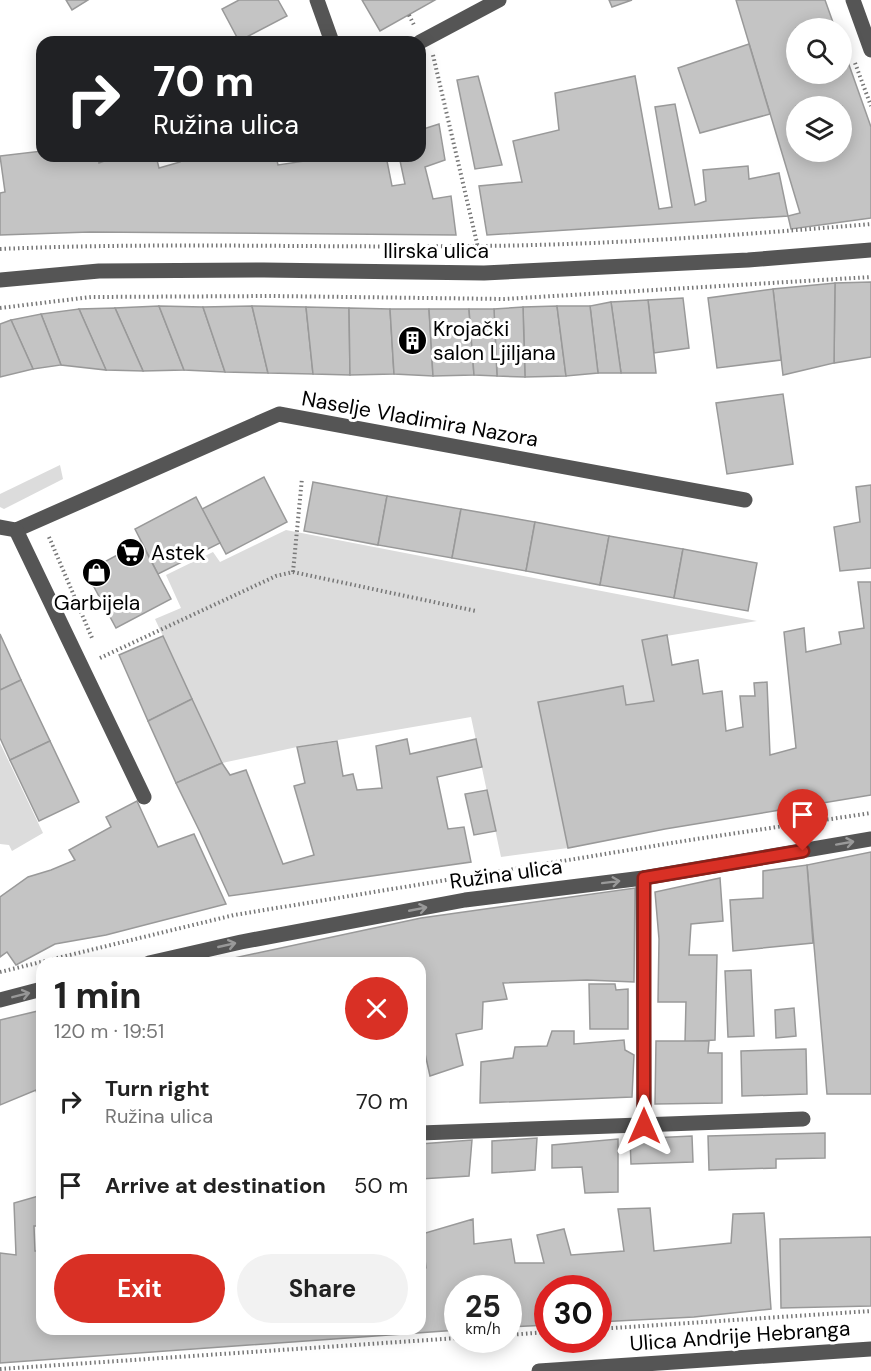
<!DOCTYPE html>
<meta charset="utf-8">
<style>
body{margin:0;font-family:"DM Sans",sans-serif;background:#f2f2f2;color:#222;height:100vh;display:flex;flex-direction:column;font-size:22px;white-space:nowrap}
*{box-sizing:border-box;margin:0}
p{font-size:20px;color:#767676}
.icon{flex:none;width:33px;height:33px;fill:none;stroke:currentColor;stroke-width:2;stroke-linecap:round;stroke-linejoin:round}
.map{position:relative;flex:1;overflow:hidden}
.details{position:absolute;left:36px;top:957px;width:390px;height:378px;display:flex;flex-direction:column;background:#fff;border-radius:18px;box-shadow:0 3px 15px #0003}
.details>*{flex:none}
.top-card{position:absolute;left:36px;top:36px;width:390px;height:126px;border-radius:18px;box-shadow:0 3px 15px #0003;background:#202124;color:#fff;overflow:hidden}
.buttons{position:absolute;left:786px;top:18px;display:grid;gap:12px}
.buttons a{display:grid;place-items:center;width:66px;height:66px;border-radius:50%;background:#fff;box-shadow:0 3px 15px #0003;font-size:30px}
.speed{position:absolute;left:444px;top:1275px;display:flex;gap:12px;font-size:30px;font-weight:700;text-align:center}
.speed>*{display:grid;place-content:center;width:78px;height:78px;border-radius:50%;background:#fff;box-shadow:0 3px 15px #0003;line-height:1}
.speed small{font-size:15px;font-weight:400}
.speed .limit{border:9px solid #d22;background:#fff;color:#111}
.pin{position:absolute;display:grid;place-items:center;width:51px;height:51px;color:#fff;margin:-62px -26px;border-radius:50% 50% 50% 0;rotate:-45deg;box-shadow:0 0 6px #0007}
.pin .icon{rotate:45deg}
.me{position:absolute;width:66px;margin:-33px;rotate:0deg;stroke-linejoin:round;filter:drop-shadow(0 0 4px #0008)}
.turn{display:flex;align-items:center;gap:21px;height:126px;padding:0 18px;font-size:27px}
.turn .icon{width:78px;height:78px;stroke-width:2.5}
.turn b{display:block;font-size:42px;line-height:51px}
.round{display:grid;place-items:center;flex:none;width:63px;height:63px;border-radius:32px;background:#f2f2f2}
.headline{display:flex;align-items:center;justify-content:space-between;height:102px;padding:0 18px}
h1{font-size:36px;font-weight:700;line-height:45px}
.cta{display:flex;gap:12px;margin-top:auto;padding:12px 18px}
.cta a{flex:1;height:69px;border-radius:36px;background:#d93025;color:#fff;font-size:24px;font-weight:700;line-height:69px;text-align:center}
.cta a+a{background:#f2f2f2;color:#222}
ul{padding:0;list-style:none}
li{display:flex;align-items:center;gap:18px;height:84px;padding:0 18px}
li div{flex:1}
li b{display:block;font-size:22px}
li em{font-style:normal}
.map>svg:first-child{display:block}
</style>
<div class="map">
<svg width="871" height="1371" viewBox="0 0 871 1371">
<rect width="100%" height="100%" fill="#fff"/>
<g fill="#dcdcdc">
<polygon points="60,465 63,479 4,509 0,507 0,494"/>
<polygon points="286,530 757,621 642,640 654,701 626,705 623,686 538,702 568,848 501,857 471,717 297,747 222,763 155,619 181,608 166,575 213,552 220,562"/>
<polygon points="0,743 43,833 12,851 9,845 0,844"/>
</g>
<g fill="#c4c4c4" stroke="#999" stroke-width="1.5" fill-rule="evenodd">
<polygon points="66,0 88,0 72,10"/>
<polygon points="239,0 278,0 287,16 239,41 222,9"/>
<polygon points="362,0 435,0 380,31"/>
<polygon points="609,0 632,0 612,7"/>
<path d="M736,0h89l10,28h-39v46h46v-29l29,82v91l-80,11 -3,-13 12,-3zM796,106h46v46h-46z"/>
<polygon points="749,44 770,114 700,133 678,68"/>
<polygon points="478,76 502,165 475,169 457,80"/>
<polygon points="635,76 659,209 672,207 655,107 675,104 695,205 706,201 703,170 748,166 749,179 779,173 788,216 487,235 479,186 522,182 513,141 559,130 555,93"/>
<polygon points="439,124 445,160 425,167 433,199 451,196 456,235 90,232 0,235 0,193 5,192 0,156 42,151 42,156 98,156 99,163 118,156 156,156 159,168 180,162 178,156 276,156 278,165 338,156 386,156 392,186 405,184 399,156 420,156 420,130"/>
<polygon points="871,282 871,357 834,363 835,283"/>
<polygon points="835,283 834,363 783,375 773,289"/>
<polygon points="773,289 781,360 717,368 708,298"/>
<polygon points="683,298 689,348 654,353 648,300"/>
<polygon points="648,300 656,373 621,373 611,302"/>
<polygon points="611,302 621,373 598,373 590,306"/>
<polygon points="159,306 184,370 143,371 115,308"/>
<polygon points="159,306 203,307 225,372 184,370"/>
<polygon points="252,306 268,373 225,372 203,307"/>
<polygon points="252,306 306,307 313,374 268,373"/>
<polygon points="557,306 566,376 525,377 523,307"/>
<polygon points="557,306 590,306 598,373 566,376"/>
<polygon points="306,307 349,308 350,375 313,374"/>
<polygon points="523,307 525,377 497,376 494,309"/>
<polygon points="115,308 143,371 106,370 79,309"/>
<polygon points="349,308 390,309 394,374 350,375"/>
<polygon points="79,309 106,370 61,365 41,314"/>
<polygon points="390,309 429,309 433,376 394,374"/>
<polygon points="429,309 469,309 474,375 433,376"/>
<polygon points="469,309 494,309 497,376 474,375"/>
<polygon points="41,314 61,365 33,369 11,320"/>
<polygon points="11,320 33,369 0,377 0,324"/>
<polygon points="783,394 793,464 727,474 716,403"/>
<polygon points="264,477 287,522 226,554 202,509"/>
<polygon points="313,482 387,496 378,545 304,531"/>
<polygon points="871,485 871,568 840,571 834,527 860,522 856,487"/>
<polygon points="387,496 461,509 452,558 378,545"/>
<polygon points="196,497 220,543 158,574 135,529"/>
<polygon points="461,509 535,522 526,571 452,558"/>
<polygon points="535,522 609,536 600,585 526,571"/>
<polygon points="609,536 683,549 674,598 600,585"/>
<polygon points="141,542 171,599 116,628 86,572"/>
<polygon points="683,549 757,563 748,611 674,598"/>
<polygon points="858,582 871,582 871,795 665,829 568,848 538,702 623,686 626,705 654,701 642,640 667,635 672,665 698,660 703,694 722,691 726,731 743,727 740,696 755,696 754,683 767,682 770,755 796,748 784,632 804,628 806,652 841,644 839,632 864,628"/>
<polygon points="0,634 21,680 0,690"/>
<polygon points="163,636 192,699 148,721 119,655"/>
<polygon points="21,680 50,741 10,760 0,738 0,690"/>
<polygon points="192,699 222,763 176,783 148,721"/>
<polygon points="407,739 410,754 476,739 482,767 437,777 448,829 464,827 471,862 229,896 200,832 176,783 222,763 230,775 246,770 283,864 314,855 294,786 305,783 297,747 337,741 343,776 353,774 357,790 382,788 376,746"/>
<polygon points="50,741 79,802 39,821 10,760"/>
<polygon points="487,790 496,831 474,835 465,794"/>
<polygon points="137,801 158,847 194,834 226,904 106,935 55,944 16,965 7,952 0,957 0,897 28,877 51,870 75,860 69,850 111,827 106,817"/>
<polygon points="871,852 871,1094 827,1094 807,865"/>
<polygon points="807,865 813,943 733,951 730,900 763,898 763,871"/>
<polygon points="720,878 723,921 691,924 689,955 717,955 715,1040 685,1042 686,1002 658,1002 659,939 655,892"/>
<polygon points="635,888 634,982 587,980 503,983 507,999 483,1002 482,1029 456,1034 463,1065 430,1076 422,1040 420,1041 420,963 211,963 421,918"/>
<polygon points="751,970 754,1036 728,1037 725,971"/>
<polygon points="589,984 615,984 616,990 628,989 628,1029 590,1029"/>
<polygon points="794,1008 796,1036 776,1038 775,1010"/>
<polygon points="42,1010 42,1114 36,1090 0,1105 0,1020"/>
<polygon points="552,1031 574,1031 574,1044 624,1040 625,1050 634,1055 632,1097 480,1103 481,1062 513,1058 515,1047 547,1046"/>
<polygon points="656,1041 709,1041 708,1053 722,1053 722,1103 655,1104"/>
<polygon points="806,1049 807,1094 742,1096 741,1051"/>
<polygon points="825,1133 825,1158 776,1159 776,1168 709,1170 708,1136"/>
<polygon points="692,1136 693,1162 631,1164 630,1139"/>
<polygon points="537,1138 535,1170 492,1173 492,1141"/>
<polygon points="618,1139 618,1192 585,1193 582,1167 552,1168 552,1145"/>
<polygon points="472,1140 469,1176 420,1179 420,1144"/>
<polygon points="42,1195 42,1226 34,1226 35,1251 42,1251 42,1329 420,1329 420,1269 426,1268 422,1234 473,1219 474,1244 511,1239 515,1263 544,1263 537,1235 564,1229 571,1255 624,1251 618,1209 650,1208 654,1251 731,1243 733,1214 764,1213 771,1309 694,1317 598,1322 598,1288 548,1288 548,1325 508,1327 508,1288 458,1288 458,1330 0,1363 0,1253 16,1255 14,1203"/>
<polygon points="871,1237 871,1306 781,1308 780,1239"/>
</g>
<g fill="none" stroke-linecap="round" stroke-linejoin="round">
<g stroke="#777" stroke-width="4" stroke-dasharray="1.5 3" stroke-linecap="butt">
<polyline points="409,15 414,25"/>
<polyline points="433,55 480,256"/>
<polyline points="855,63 871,106"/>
<path d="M0,249c159,-7 318,-1 477,-3 131,-1 263,-11 394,-22"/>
<polyline points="0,308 91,297 273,296 504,299 871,277"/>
<polyline points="49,537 92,638"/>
<polyline points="293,572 302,478"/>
<polyline points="100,658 276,576 293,572 476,611"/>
<polyline points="0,972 234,915 690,840 871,813"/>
<polyline points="598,1329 871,1311"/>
<polyline points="508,1335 548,1332"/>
<polyline points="0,1369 458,1338"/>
</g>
<g stroke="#555" stroke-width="15">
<polyline points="317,0 332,42"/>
<polyline points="853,0 871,50"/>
<polyline points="420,42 499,0"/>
<polyline points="0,280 99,271 264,270 484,273 748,260 871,250"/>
<polyline points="0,527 16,530 279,414 745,500"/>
<polyline points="16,530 144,797"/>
<polyline points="643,878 644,1126"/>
<polyline points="149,963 241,942 465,900 643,878 871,839"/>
<polyline points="0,1000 42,989"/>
<polyline points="420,1133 803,1119"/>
<polyline points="539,1371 871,1349"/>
</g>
</g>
<defs><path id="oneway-shaft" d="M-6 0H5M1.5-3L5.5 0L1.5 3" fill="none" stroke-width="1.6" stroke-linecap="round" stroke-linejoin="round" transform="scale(1.5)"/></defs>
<g stroke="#999">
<use href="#oneway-shaft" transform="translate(845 843) rotate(-10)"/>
<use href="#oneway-shaft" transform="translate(611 882) rotate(-7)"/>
<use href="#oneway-shaft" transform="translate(418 909) rotate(-11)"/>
<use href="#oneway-shaft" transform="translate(227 945) rotate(-13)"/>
<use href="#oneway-shaft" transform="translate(21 995) rotate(-14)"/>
</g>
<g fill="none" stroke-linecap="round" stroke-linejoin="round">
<defs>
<polyline id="route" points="644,1126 644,878 803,851"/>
</defs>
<use href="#route" stroke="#8d1f18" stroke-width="15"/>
<use href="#route" stroke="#d93025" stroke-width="10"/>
</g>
<defs>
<symbol id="building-disc" viewBox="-11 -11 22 22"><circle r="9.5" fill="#000" stroke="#fff"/><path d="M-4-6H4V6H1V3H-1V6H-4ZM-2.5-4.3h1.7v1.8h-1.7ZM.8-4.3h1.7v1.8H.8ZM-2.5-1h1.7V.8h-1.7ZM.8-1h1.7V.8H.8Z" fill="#fff"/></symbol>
<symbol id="supermarket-disc" viewBox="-11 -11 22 22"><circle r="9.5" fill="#000" stroke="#fff"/><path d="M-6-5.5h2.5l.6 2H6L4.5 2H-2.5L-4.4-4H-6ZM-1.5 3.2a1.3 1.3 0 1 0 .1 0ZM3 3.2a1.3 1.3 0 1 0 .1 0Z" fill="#fff"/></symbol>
<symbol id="shop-disc" viewBox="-11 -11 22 22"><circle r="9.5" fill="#000" stroke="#fff"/><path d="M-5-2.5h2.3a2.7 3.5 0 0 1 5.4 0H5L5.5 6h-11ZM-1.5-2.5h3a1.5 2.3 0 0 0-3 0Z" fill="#fff"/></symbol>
</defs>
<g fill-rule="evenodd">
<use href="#building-disc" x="396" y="324" width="33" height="33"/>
<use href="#supermarket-disc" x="114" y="536" width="33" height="33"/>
<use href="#shop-disc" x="80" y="556" width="33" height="33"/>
</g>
<g text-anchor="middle" stroke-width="6" stroke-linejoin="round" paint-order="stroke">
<g font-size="21" fill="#000" stroke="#fff">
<text x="436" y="258">Ilirska ulica</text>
<text transform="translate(420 419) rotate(10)" y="7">Naselje Vladimira Nazora</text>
<text transform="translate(506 874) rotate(-8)" y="7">Ružina ulica</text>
<text transform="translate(740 1336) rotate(-4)" y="7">Ulica Andrije Hebranga</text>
</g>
<g font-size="21" fill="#000" stroke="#fff" text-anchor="start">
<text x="433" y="336">Krojački<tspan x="433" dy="24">salon Ljiljana</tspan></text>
<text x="151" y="560">Astek</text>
<text x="97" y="610" text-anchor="middle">Garbijela</text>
</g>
</g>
</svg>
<div class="buttons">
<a><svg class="icon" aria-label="search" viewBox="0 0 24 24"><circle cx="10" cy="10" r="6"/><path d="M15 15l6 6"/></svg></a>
<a><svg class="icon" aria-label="layers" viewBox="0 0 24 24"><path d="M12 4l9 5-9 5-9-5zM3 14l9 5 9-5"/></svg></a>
</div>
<div class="speed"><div>25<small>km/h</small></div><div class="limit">30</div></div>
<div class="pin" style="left:803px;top:851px;background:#d93025"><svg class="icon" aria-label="arrive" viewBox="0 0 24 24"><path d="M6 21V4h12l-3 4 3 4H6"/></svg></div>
<svg class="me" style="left:644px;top:1126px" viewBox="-20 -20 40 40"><path d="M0-17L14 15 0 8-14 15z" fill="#d93025" stroke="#fff" stroke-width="4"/></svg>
<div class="top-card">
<div class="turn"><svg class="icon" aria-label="right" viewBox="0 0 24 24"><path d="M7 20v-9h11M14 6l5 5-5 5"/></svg><div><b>70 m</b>Ružina ulica</div></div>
</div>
<section class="details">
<div class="headline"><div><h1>1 min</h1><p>120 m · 19:51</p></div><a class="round" style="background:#d93025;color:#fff"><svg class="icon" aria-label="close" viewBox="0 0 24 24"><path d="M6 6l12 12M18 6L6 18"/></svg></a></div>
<ul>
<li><svg class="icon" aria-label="right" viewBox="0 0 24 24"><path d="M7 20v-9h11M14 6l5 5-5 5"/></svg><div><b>Turn right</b><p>Ružina ulica</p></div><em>70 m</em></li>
<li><svg class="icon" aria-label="arrive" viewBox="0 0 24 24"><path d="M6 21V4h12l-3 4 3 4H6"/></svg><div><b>Arrive at destination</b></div><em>50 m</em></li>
</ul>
<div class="cta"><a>Exit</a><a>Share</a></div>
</section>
</div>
